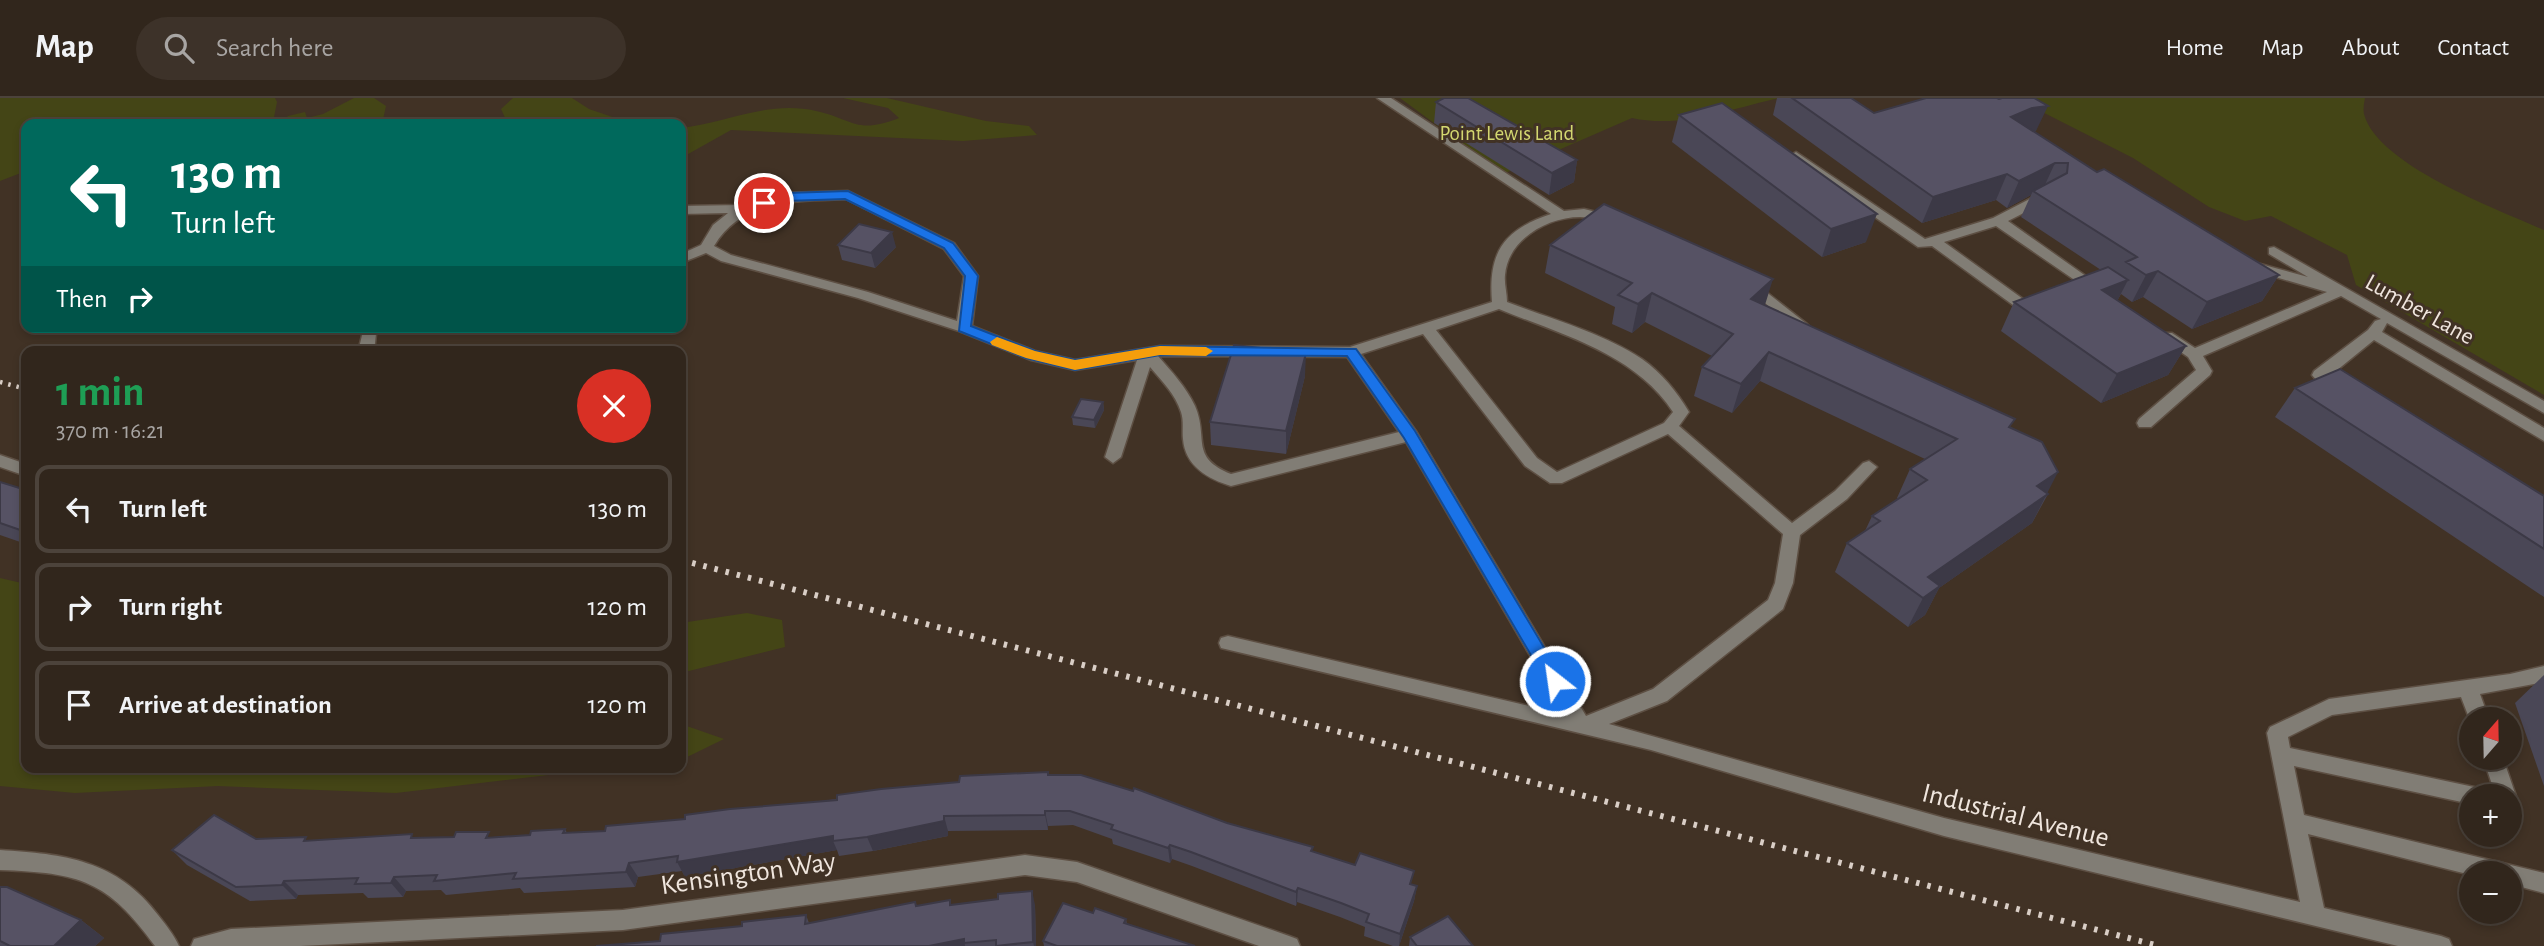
<!DOCTYPE html>
<meta charset="utf-8">
<style>
body{margin:0;font-family:"Alegreya Sans",sans-serif;background:#3d3229;color:#f1f3f6;height:100vh;display:flex;flex-direction:column;font-size:26px;white-space:nowrap}
*{box-sizing:border-box;margin:0}
p{font-size:23px;color:#a8a5a3}
.icon{flex:none;width:38px;height:38px;fill:none;stroke:currentColor;stroke-width:2;stroke-linecap:round;stroke-linejoin:round}
.map{position:relative;flex:1;overflow:hidden}
.panel{position:absolute;left:21px;top:248px;width:665px;height:427px;display:flex;flex-direction:column;background:#31261c;border-radius:14px;box-shadow:0 4px 10px #0003,0 0 0 2px #4c433b}
.panel>*{flex:none}
.hud{position:absolute;left:21px;top:21px;width:665px;height:214px;border-radius:14px;box-shadow:0 4px 10px #0003,0 0 0 2px #4c433b;background:#00695c;color:#fff;overflow:hidden}
.needle{width:46px;rotate:20deg}
.fabs{position:absolute;left:2459px;top:609px;display:grid;gap:14px}
.fabs a{display:grid;place-items:center;width:63px;height:63px;border-radius:50%;background:#31261c;box-shadow:0 4px 10px #0003,0 0 0 2px #4c433b;font-size:35px}
.pin{position:absolute;display:grid;place-items:center;width:60px;height:60px;color:#fff;margin:-30px;border:4px solid #fff;border-radius:50%;box-shadow:0 2px 7px #0007}
.me{position:absolute;width:77px;margin:-38px;rotate:330deg;stroke-linejoin:round;filter:drop-shadow(0 0 5px #0008)}
.turn{display:flex;align-items:center;gap:24px;height:147px;padding:0 35px;font-size:32px}
.turn .icon{width:91px;height:91px;stroke-width:2.5}
.turn b{display:block;font-size:49px;line-height:60px}
.then{display:flex;align-items:center;height:66px;padding:0 35px;background:#0003;gap:14px;font-size:26px}
.round{display:grid;place-items:center;flex:none;width:74px;height:74px;border-radius:37px;background:#3d3229}
.overview{display:flex;align-items:center;justify-content:space-between;height:119px;padding:0 35px}
h1{font-size:42px;font-weight:600;line-height:52px;color:#1e9e55}
ul{padding:0;list-style:none}
li{display:flex;align-items:center;gap:21px;height:88px;margin:0 14px 10px;padding:0 21px;border:4px solid #4c433b;border-radius:14px}
li div{flex:1}
li b{display:block;font-size:26px}
li em{font-style:normal}
header{display:flex;align-items:center;gap:42px;box-sizing:border-box;height:98px;padding:0 35px;background:#31261c;border-bottom:2px solid #4c433b}
header strong{font-size:33px}
nav{display:flex;gap:38px;margin-inline-start:auto;font-size:24px}
.search{width:490px;height:63px;background:#3d3229;display:flex;align-items:center;gap:18px;box-sizing:border-box;padding:0 24px;border-radius:38px;color:#a8a5a3;font-size:26px}
.map>svg:first-child{display:block}
</style>
<header>
<strong>Map</strong>
<div class="search"><svg class="icon" aria-label="search" viewBox="0 0 24 24"><circle cx="10" cy="10" r="6"/><path d="M15 15l6 6"/></svg>Search here</div>
<nav><a>Home</a><a>Map</a><a>About</a><a>Contact</a></nav>
</header>
<div class="map">
<svg width="2544" height="848" viewBox="0 0 2544 848">
<rect width="100%" height="100%" fill="#413225"/>
<g fill="#444516">
<polygon points="0,0 275,0 277,4 274,19 260,26 26,26 26,73 0,83"/>
<polygon points="354,0 374,0 386,8 382,26 281,26 288,18 305,14 307,20 323,16"/>
<polygon points="513,0 572,0 589,11 633,26 508,26 501,11"/>
<path d="M843,0h44l99,23 43,5 8,9 -74,6 -232,-11 -50,28v-30c45,-5 87,-28 135,-17 37,8 40,24 83,7l-11,-10z"/>
<path d="M1400,0h380c-48,10 -98,31 -148,20l-129,56z"/>
<path d="M2015,0h350c-1,5 -2,12 -1,16 13,51 135,96 180,116v165l-188,-110 -9,-30 -76,-39 -26,5 -36,-14 -76,-49z"/>
<polygon points="0,480 26,486 26,670 608,670 396,695 218,688 75,695 0,688"/>
<polygon points="747,515 782,522 785,549 681,575 681,525"/>
<polygon points="681,626 724,641 681,662"/>
</g>
<g fill="none" stroke-linecap="round" stroke-linejoin="round">
<defs>
<g id="minor">
<path d="M1377,0h14l173,113 20,-2 33,8 2,3 -7,4c-10,-2 -21,-7 -32,-7 -32,0 -72,22 -75,58 -1,8 2,18 2,27 44,17 96,31 135,57 20,14 35,33 47,53l-10,14 113,97 43,-32 28,-28 6,-2 8,6 -30,32 -47,36 -7,48 -10,26 -116,92 -58,23 335,94 356,84 -33,-169 3,-6 59,-28 181,-25 34,-8v16l-64,12 9,25h-18v4l-10,-26 -129,18 -44,22 2,11 184,39 7,3 3,6h-13v8l-177,-38 10,49 240,58v20l-34,-9v-11l-39,2 -163,-41 16,74 117,28 8,3 3,7h-54l-454,-110 -293,-86 -430,-102 -2,-5 2,-5 7,-2 336,78 -158,-272 -175,44c-23,-7 -46,-20 -48,-47 -1,-9 1,-18 -2,-27 -6,-18 -19,-31 -31,-45l-29,90 -8,6 -8,-6 32,-97 -62,10 -44,-10 -72,-29 -101,-33 -137,-37 -15,-8 -25,10v-9l20,-9 12,-20 15,-12 -47,1v-8l61,-1 44,-12 62,-2 106,52 24,33 -6,50 63,25 40,9 85,-14 190,1 142,-45c-4,-49 11,-72 59,-88zM846,101l98,50 20,27 -7,45 -89,-29 -137,-37 -17,-9c28,-47 82,-45 132,-47zM1499,211c63,26 135,44 174,103l-9,11 -107,49 -20,-14 -101,-128zM1423,236l102,132 25,17h12l106,-49 115,100 -8,49 -7,17 -115,89 -67,27 -170,-285 -55,-77zM1158,258l189,1 52,75 -168,42c-42,-17 -22,-36 -36,-68 -9,-19 -23,-34 -37,-50z"/>
<polygon points="1796,54 1925,141 1993,120 2043,94 2053,94 2053,100 2008,123 2107,193 2105,196 2095,196 1996,128 1944,144 2030,206 2036,204 2043,209 2034,215 2024,215 1932,148 1918,149 1791,61 1789,58"/>
<path d="M2274,149l270,154v12l-157,-90 -5,9 162,96v13l-170,-101 -43,35 18,14 -2,4c-12,3 -28,-9 -35,-18l2,-4 54,-41 7,-9 6,-2 -40,-23 -138,60 9,15 -2,4 -59,52h-12l-2,-4 2,-4 57,-49 -8,-13 -26,-18 -3,-3 3,-3h10l23,15 132,-56 -79,-23v-6l5,-1 55,15 -39,-23v-6z"/>
<polygon points="1751,182 1807,226 1810,229 1807,232 1797,232 1746,189 1746,183"/>
<polygon points="364,229 379,229 376,236 374,254 358,254"/>
<polygon points="0,357 26,366 26,378 0,369"/>
<polygon points="2483,660 2503,660 2516,698 2513,704 2510,706 2510,698 2496,698"/>
<path d="M0,752c64,4 117,10 158,65 8,10 16,20 21,31h-24c-48,-66 -75,-73 -155,-76z"/>
<polygon points="1025,757 1077,764 1289,838 1297,841 1300,848 1259,848 1077,784 1025,777 623,832 300,848 191,848 194,841 231,831 623,812"/>
</g>
</defs>
<use href="#minor" stroke="#5d4f43" stroke-width="3"/>
<use href="#minor" fill="#817d75" fill-rule="evenodd"/>
<polyline stroke="#d9cec6" stroke-width="4.5" stroke-dasharray="2.5 6" stroke-linecap="butt" points="0,284 26,291"/>
<polyline stroke="#d9cec6" stroke-width="6" stroke-dasharray="3.5 8" stroke-linecap="butt" points="681,462 2159,848"/>
</g>
<g fill="#4a4756">
<polygon points="1777,0 1851,0 1874,15 2036,33 2033,34 2097,74 2279,177 2262,203 2192,231 2143,199 2132,204 2121,196 2117,203 2186,248 2168,277 2101,305 2001,233 2014,204 2101,172 2021,119 2031,97 2007,110 1996,102 1922,125 1773,17"/>
<polygon points="1436,4 1577,62 1574,84 1549,97 1434,25"/>
<polygon points="1679,17 1866,144 1822,159 1672,44"/>
<polygon points="838,147 896,149 875,170 842,162"/>
<polygon points="1550,147 1765,208 2011,329 2048,396 2032,425 1939,490 1925,517 1908,529 1835,474 1847,445 1865,433 1872,418 1898,401 1897,400 1910,371 1925,361 1760,283 1732,315 1694,298 1702,269 1712,258 1645,224 1632,235 1612,226 1615,209 1545,175"/>
<polygon points="1305,278 1286,356 1211,347 1210,324"/>
<polygon points="2295,290 2544,398 2544,499 2275,319"/>
<polygon points="1103,304 1104,312 1095,330 1073,327 1072,319"/>
<polygon points="0,384 26,392 26,446 0,437"/>
<polygon points="2544,577 2544,688 2515,605"/>
<polygon points="1048,674 1049,677 1227,725 1417,788 1414,803 1399,848 1393,848 1364,838 1365,829 1340,819 1297,804 1296,808 1192,768 1172,761 1170,765 1113,746 1112,741 1073,727 1048,728 1048,732 948,733 948,738 873,753 839,758 837,752 685,779 682,773 638,779 635,789 524,795 520,790 446,797 441,792 406,793 403,799 368,800 363,795 298,797 296,801 250,803 187,767 172,752 256,741 310,743 493,739 530,737 565,731 567,735 605,733 959,684"/>
<polygon points="0,789 81,822 104,840 95,848 0,848"/>
<polygon points="915,804 917,808 1035,807 1036,848 596,848 660,843 806,817 809,825"/>
<polygon points="1093,815 1126,821 1127,826 1195,848 1044,848 1043,843"/>
<polygon points="1410,839 1473,848 1409,848"/>
</g>
<g fill="#3c3946">
<polygon points="2048,8 2036,33 2021,35 2011,19 2032,10"/>
<polygon points="1577,62 1574,84 1549,97 1552,75"/>
<polygon points="2055,65 2043,91 2033,93 2031,97 2007,110 2019,83"/>
<polygon points="2007,76 1996,102 1922,125 1933,99"/>
<polygon points="1877,116 1866,144 1822,159 1831,131"/>
<polygon points="892,134 896,149 875,170 871,155"/>
<polygon points="2158,173 2143,199 2132,204 2146,177"/>
<polygon points="2279,177 2262,203 2192,231 2207,204"/>
<polygon points="1773,181 1764,210 1751,201"/>
<polygon points="2128,182 2113,211 2102,192"/>
<polygon points="1652,195 1645,224 1632,235 1638,206"/>
<polygon points="2186,248 2168,277 2101,305 2117,276"/>
<polygon points="1769,254 1760,283 1732,315 1741,286"/>
<polygon points="1306,255 1305,278 1286,356 1286,333"/>
<polygon points="1103,304 1104,312 1095,330 1094,322"/>
<polygon points="2058,374 2032,425 1939,490 1925,517 1908,529 1923,500 1928,479 2037,388"/>
<polygon points="1045,713 1048,728 1048,732 1045,717"/>
<polygon points="944,718 948,733 948,738 873,753 867,739"/>
<polygon points="833,738 833,743 837,752 685,779 677,764"/>
<polygon points="1170,747 1172,761 1170,765 1168,750"/>
<polygon points="629,765 638,779 635,789 626,774"/>
<polygon points="394,779 406,793 403,799 391,785"/>
<polygon points="284,783 298,797 296,801 282,787"/>
<polygon points="1417,788 1414,803 1399,848 1400,836"/>
<polygon points="1298,790 1297,804 1296,808 1296,794"/>
<polygon points="1032,793 1035,807 1036,848 1034,848 1033,844"/>
<polygon points="81,822 104,840 95,848 54,848"/>
<polygon points="964,841 965,848 929,848"/>
</g>
<g fill="#565264" stroke="#3c3946" stroke-width="2">
<polygon points="1444,0 1468,0 1577,62 1552,75 1436,4"/>
<polygon points="1792,0 1851,0 1874,15 1926,0 1997,0 1999,1 2002,0 2034,0 2048,8 2032,10 2011,19 2097,74 2104,71 2279,177 2207,204 2158,173 2146,177 2126,164 2137,159 2033,93 2067,75 2068,65 2055,65 2019,83 2007,76 1933,99"/>
<polygon points="1722,5 1877,116 1831,131 1679,17"/>
<polygon points="1604,106 1773,181 1751,201 2015,321 2009,329 2042,344 2058,374 2037,388 2048,396 1928,479 1940,488 1923,500 1847,445 1880,423 1872,418 1927,382 1910,371 1957,341 1769,254 1741,286 1702,269 1733,236 1652,195 1638,206 1618,197 1632,185 1550,147"/>
<polygon points="859,126 892,134 871,155 838,147"/>
<polygon points="2108,169 2128,182 2102,192 2186,248 2117,276 2014,204"/>
<polygon points="1234,247 1306,255 1286,333 1210,324"/>
<polygon points="2340,271 2544,398 2544,451 2295,290"/>
<polygon points="1081,301 1103,304 1094,322 1072,319"/>
<polygon points="0,384 26,392 26,434 0,425"/>
<polygon points="1048,674 1048,677 1081,677 1133,693 1134,690 1227,725 1313,749 1311,753 1355,767 1360,755 1414,773 1410,786 1417,788 1400,836 1366,824 1369,816 1341,805 1298,790 1296,794 1191,754 1170,747 1168,750 1111,731 1113,727 1070,713 1045,713 1045,717 944,718 944,723 867,739 833,743 833,738 677,764 678,758 629,765 626,774 513,781 516,775 434,783 437,777 394,779 391,785 355,786 358,780 284,783 282,787 236,789 172,752 214,717 256,741 306,739 304,743 412,736 411,740 454,739 456,734 489,734 486,740 530,737 531,733 565,731 563,735 605,733 606,728 685,721 685,717 730,711 837,702 837,697 881,691 959,684 960,678"/>
<polygon points="0,789 7,789 81,822 54,848 10,848 0,843"/>
<polygon points="1032,793 1033,844 996,848 996,842 964,845 964,841 929,848 596,848 660,843 661,836 742,828 742,824 806,817 805,826 915,804 916,808 950,802 950,807 998,801 998,796"/>
<polygon points="1063,805 1093,815 1095,810 1126,821 1124,825 1195,848 1057,848 1043,843"/>
<polygon points="1448,818 1473,848 1417,848 1410,839"/>
</g>
<polygon fill="#1a73e8" stroke="#114b97" stroke-width="2" points="848,93 953,145 978,178 971,228 1035,253 1075,262 1160,248 1356,251 1415,333 1561,578 1564,583 1561,588 1549,588 1404,340 1347,258 1160,257 1075,272 1026,260 959,233 965,178 944,150 845,101 786,103 764,109 758,105 786,95"/>
<polygon fill="#f59e0b" points="997,239 1035,253 1075,262 1160,248 1206,249 1213,253 1206,258 1160,257 1075,272 1026,260 992,247 990,244"/>
<g text-anchor="middle" stroke-width="6" stroke-linejoin="round" paint-order="stroke">
<g font-size="21" fill="#d3d770" stroke="#413225">
<text x="1507" y="42">Point Lewis Land</text>
</g>
<g font-size="24" fill="#f0e6de" stroke="#413225">
<text transform="translate(2420 211) rotate(29)" y="8">Lumber Lane</text>
</g>
<g font-size="28" fill="#f0e6de" stroke="#413225">
<text transform="translate(2016 716) rotate(14)" y="10">Industrial Avenue</text>
<text transform="translate(748 774) rotate(-8)" y="10">Kensington Way</text>
</g>
</g>
</svg>
<div class="fabs">
<a><svg class="needle" viewBox="-14 -14 28 28"><path d="M0-13l5 13h-10z" fill="#e53935"/><path d="M0 13l5-13h-10z" fill="#a8a5a3"/></svg></a>
<a>+</a>
<a>−</a>
</div>
<div class="pin" style="left:764px;top:105px;background:#d93025"><svg class="icon" aria-label="arrive" viewBox="0 0 24 24"><path d="M6 21V4h12l-3 4 3 4H6"/></svg></div>
<svg class="me" style="left:1555px;top:583px" viewBox="-20 -20 40 40"><circle r="17" fill="#1a73e8" stroke="#fff" stroke-width="3"/><path d="M0-11L8 9 0 5-8 9z" fill="#fff"/></svg>
<div class="hud">
<div class="turn"><svg class="icon" aria-label="left" viewBox="0 0 24 24"><path d="M17 20v-9H6M10 6l-5 5 5 5"/></svg><div><b>130 m</b>Turn left</div></div>
<div class="then">Then<svg class="icon" aria-label="right" viewBox="0 0 24 24"><path d="M7 20v-9h11M14 6l5 5-5 5"/></svg></div>
</div>
<section class="panel">
<div class="overview"><div><h1>1 min</h1><p>370 m · 16:21</p></div><a class="round" style="background:#d93025;color:#fff"><svg class="icon" aria-label="close" viewBox="0 0 24 24"><path d="M6 6l12 12M18 6L6 18"/></svg></a></div>
<ul>
<li><svg class="icon" aria-label="left" viewBox="0 0 24 24"><path d="M17 20v-9H6M10 6l-5 5 5 5"/></svg><div><b>Turn left</b></div><em>130 m</em></li>
<li><svg class="icon" aria-label="right" viewBox="0 0 24 24"><path d="M7 20v-9h11M14 6l5 5-5 5"/></svg><div><b>Turn right</b></div><em>120 m</em></li>
<li><svg class="icon" aria-label="arrive" viewBox="0 0 24 24"><path d="M6 21V4h12l-3 4 3 4H6"/></svg><div><b>Arrive at destination</b></div><em>120 m</em></li>
</ul>
</section>
</div>
